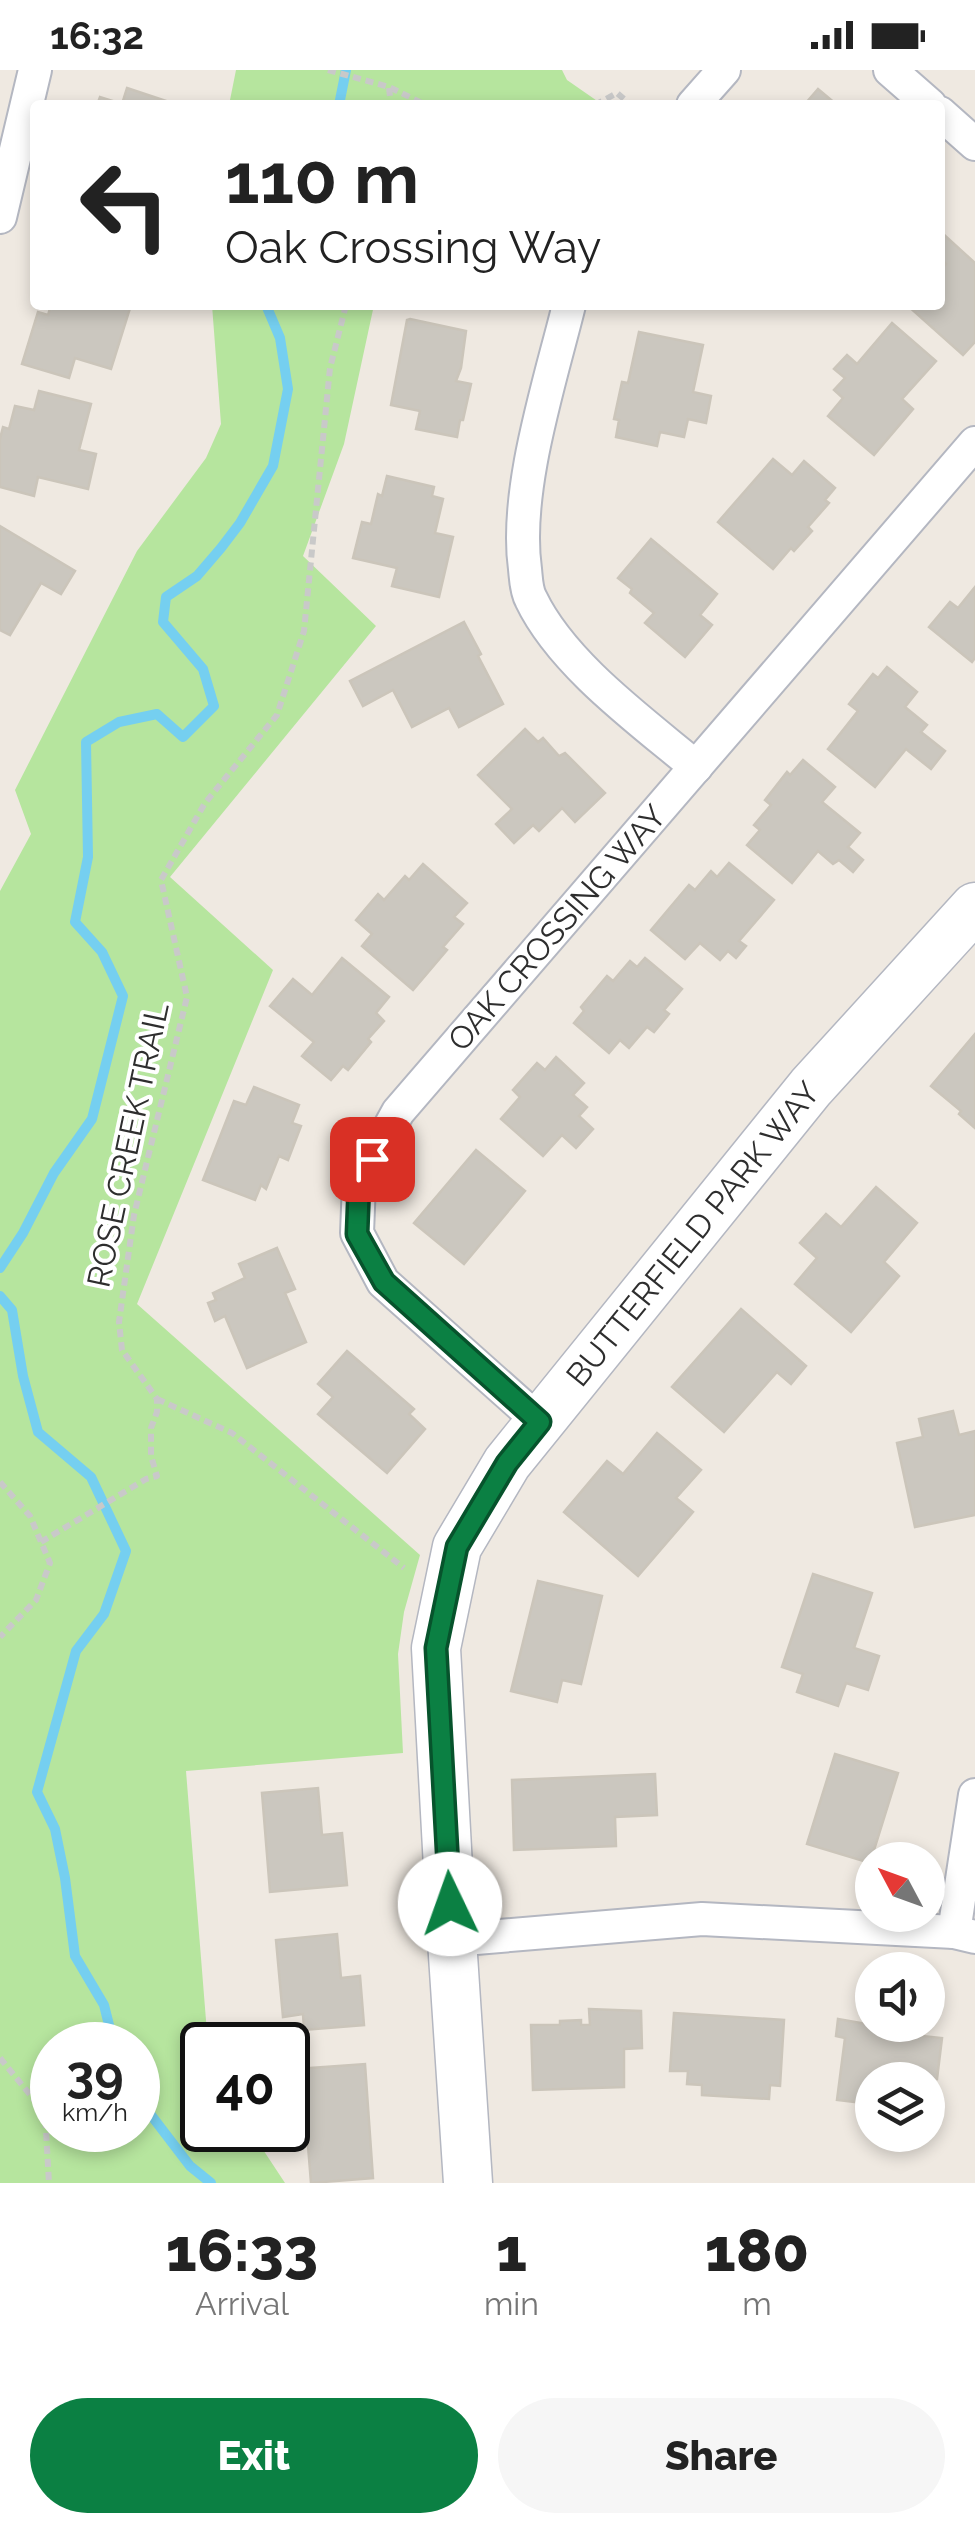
<!DOCTYPE html>
<style>
body{margin:0;font-family:Raleway,sans-serif;background:#f6f6f6;color:#222;height:100vh;display:flex;flex-direction:column;font-size:38px;white-space:nowrap}
*{box-sizing:border-box;margin:0}
p{font-size:32px;color:#767676}
.icon{flex:none;width:55px;height:55px;fill:none;stroke:currentColor;stroke-width:2;stroke-linecap:round;stroke-linejoin:round}
.map{position:relative;height:2113px;overflow:hidden}
.panel{display:flex;flex-direction:column;background:#fff;flex:1}
.panel>*{flex:none}
.hud{position:absolute;left:30px;top:30px;width:915px;height:210px;border-radius:10px;box-shadow:0 5px 15px #0003;background:#fff;color:#222;overflow:hidden}
.needle{width:65px;rotate:311deg}
.fabs{position:absolute;left:855px;top:1772px;display:grid;gap:20px}
.fabs a{display:grid;place-items:center;width:90px;height:90px;border-radius:50%;background:#fff;box-shadow:0 5px 15px #0003;font-size:50px}
.speed{position:absolute;left:30px;top:1952px;display:flex;gap:20px;font-size:50px;font-weight:700;text-align:center}
.speed>*{display:grid;place-content:center;width:130px;height:130px;border-radius:50%;background:#fff;box-shadow:0 5px 15px #0003;line-height:1}
.speed small{font-size:25px;font-weight:400}
.speed .limit{border:5px solid #111;border-radius:15px;background:#fff;color:#111}
.pin{position:absolute;display:grid;place-items:center;width:85px;height:85px;color:#fff;margin:-42px;border-radius:20px;box-shadow:0 5px 15px #0006}
.me{position:absolute;width:110px;margin:-55px;rotate:357deg;stroke-linejoin:round;filter:drop-shadow(0 0 8px #0008)}
.turn{display:flex;align-items:center;gap:35px;height:210px;padding:0 30px;font-size:45px}
.turn .icon{width:130px;height:130px;stroke-width:2.5}
.turn b{display:block;font-size:70px;line-height:85px}
.eta{display:flex;justify-content:space-evenly;align-items:center;height:170px;text-align:center}
.eta b{font-size:60px;font-weight:800;line-height:70px}
.button{display:flex;gap:20px;margin-top:auto;padding:20px 30px}
.button a{flex:1;height:115px;border-radius:60px;background:#0b8043;color:#fff;font-size:40px;font-weight:800;line-height:115px;text-align:center}
.button a+a{background:#f6f6f6;color:#222}
.status{display:flex;justify-content:space-between;align-items:center;height:70px;padding:0 50px;background:#fff;direction:ltr}
.status svg{height:28px;fill:currentColor}
.map>svg:first-child{display:block}
</style>
<div class="status"><b>16:32</b><svg viewBox="0 0 49 12"><path d="M0 12V9h3v3zM5 12V6h3v6zM10 12V3h3v9zM15 12V0h3v12zM26 1h20v11H26zM47 4h2v5h-2z"/></svg></div>
<div class="map">
<svg width="975" height="2113" viewBox="0 0 975 2113">
<rect width="100%" height="100%" fill="#efe9e1"/>
<g fill="#b6e59e" fill-rule="evenodd">
<polygon points="236,0 562,0 567,10 603,35 229,35"/>
<path d="M212,235h162l-30,139 -41,112 73,70 -206,251 103,93 -136,334 283,251 -16,57 -6,42 5,99 -217,18 22,274h-6v85h48l35,53h-285v-1292l31,-57 -16,-44 122,-239 69,-93 15,-34zM138,1975v85h-86v-85z"/>
</g>
<g fill="none" stroke-linecap="round" stroke-linejoin="round">
<g stroke="#75cff0" stroke-width="10">
<polyline points="339,35 346,0"/>
<polyline points="0,1198 23,1163 54,1103 92,1049 123,926 102,882 75,852 88,787 86,672 119,652 157,644 183,667 214,636 203,599 163,552 166,527 197,506 221,478 240,453 273,396 288,319 280,268 266,235"/>
<polyline points="0,1226 12,1240 23,1306 38,1362 91,1407 126,1481 104,1544 76,1581 37,1722 55,1759 65,1808 75,1886 104,1935 114,1975"/>
<polyline points="138,2028 190,2096 211,2113"/>
</g>
</g>
<g fill="#cbc7bf" stroke="#cbc5ba" stroke-width="2.5">
<polygon points="127,18 178,35 97,35 100,27 122,34"/>
<polygon points="818,19 837,35 805,34"/>
<polygon points="942,163 975,193 975,272 963,285 908,236 940,235 940,201 946,194 940,189"/>
<polygon points="51,235 131,235 111,299 75,288 69,308 22,294 38,242 48,245"/>
<polygon points="410,249 466,261 461,298 456,311 471,314 463,350 460,350 457,367 416,359 420,341 391,335 407,250"/>
<polygon points="892,253 936,291 902,329 913,339 874,385 828,346 843,328 834,320 845,308 834,299 847,285 857,294"/>
<polygon points="639,262 703,275 693,322 711,326 706,353 688,349 684,367 660,362 657,376 616,367 619,350 614,349 622,312 628,313"/>
<polygon points="39,321 91,334 79,380 96,384 88,419 38,407 34,426 0,417 0,369 3,357 9,359 15,336 34,340"/>
<polygon points="773,389 792,405 804,391 835,418 825,430 829,433 808,457 812,461 794,481 791,478 773,499 718,452"/>
<polygon points="387,406 434,417 432,426 443,429 435,463 453,467 439,527 392,516 397,498 353,488 362,452 371,454 378,424 382,426"/>
<polygon points="0,456 75,501 61,524 41,513 10,565 0,560"/>
<polygon points="651,469 717,524 700,545 712,555 685,587 645,553 654,543 630,523 632,519 618,508"/>
<polygon points="975,517 975,588 972,592 929,557 950,532 958,538"/>
<polygon points="464,552 481,584 478,586 503,634 459,657 449,638 412,657 393,620 363,636 350,611"/>
<polygon points="887,597 917,622 905,637 927,655 921,662 945,681 931,699 906,679 875,717 828,679 858,641 849,634 873,604 878,608"/>
<polygon points="525,659 538,672 543,668 559,686 565,683 605,723 575,752 562,738 539,761 533,755 514,773 496,754 512,739 478,705"/>
<polygon points="803,690 835,717 822,732 860,763 848,777 863,790 853,802 839,790 833,794 818,781 792,813 747,775 760,760 754,755 771,735 765,730 787,702 790,705"/>
<polygon points="729,793 774,830 739,871 746,876 736,888 728,881 720,890 700,873 685,889 651,860 689,815 695,820 711,801 717,807"/>
<polygon points="423,794 467,833 454,847 463,854 443,877 447,880 413,920 362,876 372,864 356,850 378,824 384,830 405,806 409,810"/>
<polygon points="342,888 389,927 376,943 384,951 368,969 371,972 348,1000 343,996 331,1010 302,986 314,972 270,936 293,909 312,925"/>
<polygon points="645,888 682,919 664,940 669,944 654,962 647,957 629,978 620,970 609,983 574,953 584,941 581,937 607,906 613,911 630,891 637,897"/>
<polygon points="975,964 975,1058 959,1044 961,1041 931,1016"/>
<polygon points="556,987 584,1013 573,1025 587,1037 579,1046 593,1059 576,1078 562,1065 543,1086 501,1049 520,1027 513,1020 537,993 545,1000"/>
<polygon points="254,1017 299,1035 292,1053 301,1056 288,1090 279,1086 266,1119 261,1115 255,1130 203,1110 234,1031 246,1035"/>
<polygon points="476,1080 525,1121 464,1194 414,1153"/>
<polygon points="876,1117 917,1153 884,1192 899,1206 851,1262 795,1214 817,1188 800,1173 826,1144 841,1157"/>
<polygon points="277,1178 295,1219 285,1223 306,1272 247,1298 225,1246 215,1251 208,1233 216,1230 213,1223 245,1208 239,1194"/>
<polygon points="741,1239 806,1296 791,1314 777,1302 724,1362 672,1317"/>
<polygon points="347,1281 414,1339 409,1344 425,1359 387,1403 318,1344 333,1327 318,1314"/>
<polygon points="953,1341 959,1365 975,1361 975,1445 915,1457 897,1373 923,1367 919,1349"/>
<polygon points="657,1363 701,1400 676,1428 693,1442 638,1506 564,1442 607,1391 623,1404"/>
<polygon points="813,1504 872,1523 854,1578 879,1586 868,1620 846,1613 838,1636 797,1622 803,1604 782,1597"/>
<polygon points="538,1511 602,1526 581,1614 562,1610 557,1632 511,1621"/>
<polygon points="835,1684 898,1703 870,1793 807,1774"/>
<polygon points="655,1704 657,1745 615,1747 616,1776 514,1780 512,1710"/>
<polygon points="318,1718 322,1765 342,1763 347,1815 270,1822 262,1723"/>
<polygon points="337,1864 341,1908 360,1906 364,1955 304,1960 303,1944 283,1947 276,1870"/>
<polygon points="589,1939 641,1941 642,1978 624,1979 624,2017 533,2020 531,1955 560,1955 560,1951 581,1950 581,1955 590,1955"/>
<polygon points="674,1943 784,1950 780,2016 770,2015 769,2029 702,2025 702,2015 687,2014 688,2001 670,2001"/>
<polygon points="838,1949 872,1955 924,1960 922,1966 942,1968 937,2009 915,2006 915,2010 872,2010 872,2034 837,2030 845,1968 836,1966"/>
<polygon points="365,1994 373,2108 311,2113 305,2038 300,2039 297,1999"/>
</g>
<g fill="none" stroke-linecap="round" stroke-linejoin="round">
<defs>
<g id="street">
<polyline points="890,0 930,35"/>
<polyline points="693,35 724,0"/>
<polyline points="940,43 975,74"/>
<polyline points="0,147 35,0"/>
<path d="M569,235c-19,77 -55,186 -44,264 1,9 1,21 6,30 31,65 110,122 165,168"/>
<polyline points="540,1352 383,1212 357,1163 359,1113 398,1042 975,373"/>
<polyline points="954,1862 975,1725"/>
<polyline points="452,1870 702,1849 954,1862 975,1867"/>
</g>
<polyline id="secondary" points="468,2113 452,1870 436,1578 457,1477 507,1393 811,1017 975,837"/>
</defs>
<use href="#street" stroke="#b4b7c1" stroke-width="36"/>
<use href="#secondary" stroke="#b4b7c1" stroke-width="51"/>
<g stroke="#c9c9c9" stroke-width="6" stroke-dasharray="8 5" stroke-linecap="butt">
<polyline points="328,0 389,17 426,35"/>
<polyline points="389,18 391,35"/>
<polyline points="595,35 617,23 631,35"/>
<polyline points="157,1329 232,1363 404,1498"/>
<polyline points="0,1412 30,1446 50,1493 36,1530 0,1567"/>
<polyline points="41,1472 146,1409 157,1406 151,1386 151,1358 157,1342 157,1329 122,1280 119,1252 134,1145 187,927 161,810 205,733 277,645 304,561 330,298 346,235"/>
<polyline points="0,1988 45,2043 49,2113"/>
</g>
<use href="#street" stroke="#fff" stroke-width="32"/>
<use href="#secondary" stroke="#fff" stroke-width="48"/>
</g>
<g fill="none" stroke-linecap="round" stroke-linejoin="round">
<defs>
<polyline id="route" points="372,1089 359,1113 357,1164 384,1212 540,1352 507,1393 457,1477 436,1578 450,1834"/>
</defs>
<use href="#route" stroke="#07532c" stroke-width="25"/>
<use href="#route" stroke="#0b8043" stroke-width="18"/>
</g>
<g text-anchor="middle" stroke-width="8" stroke-linejoin="round" paint-order="stroke">
<g font-size="32" fill="#2e2e2e" stroke="#fff">
<text transform="translate(557 858) rotate(-49)" y="11">OAK CROSSING WAY</text>
<text transform="translate(128 1075) rotate(-78)" y="11">ROSE CREEK TRAIL</text>
<text transform="translate(693 1164) rotate(-51)" y="11">BUTTERFIELD PARK WAY</text>
</g>
</g>
</svg>
<div class="fabs">
<a><svg class="needle" viewBox="-14 -14 28 28"><path d="M0-13l5 13h-10z" fill="#e53935"/><path d="M0 13l5-13h-10z" fill="#767676"/></svg></a>
<a><svg class="icon" aria-label="sound" viewBox="0 0 24 24"><path d="M4 9h4l5-4v14l-5-4H4zM17 9q2 3 0 6"/></svg></a>
<a><svg class="icon" aria-label="layers" viewBox="0 0 24 24"><path d="M12 4l9 5-9 5-9-5zM3 14l9 5 9-5"/></svg></a>
</div>
<div class="speed"><div>39<small>km/h</small></div><div class="limit">40</div></div>
<div class="pin" style="left:372px;top:1089px;background:#d93025"><svg class="icon" aria-label="arrive" viewBox="0 0 24 24"><path d="M6 21V4h12l-3 4 3 4H6"/></svg></div>
<svg class="me" style="left:450px;top:1834px" viewBox="-20 -20 40 40"><circle r="19" fill="#fff"/><path d="M0-13L10 11 0 6-10 11z" fill="#0b8043"/></svg>
<div class="hud">
<div class="turn"><svg class="icon" aria-label="left" viewBox="0 0 24 24"><path d="M17 20v-9H6M10 6l-5 5 5 5"/></svg><div><b>110 m</b>Oak Crossing Way</div></div>
</div>
</div>
<section class="panel">
<div class="eta">
<div><b>16:33</b><p>Arrival</p></div>
<div><b>1</b><p>min</p></div>
<div><b>180</b><p>m</p></div>
</div>
<div class="button"><a>Exit</a><a>Share</a></div>
</section>
